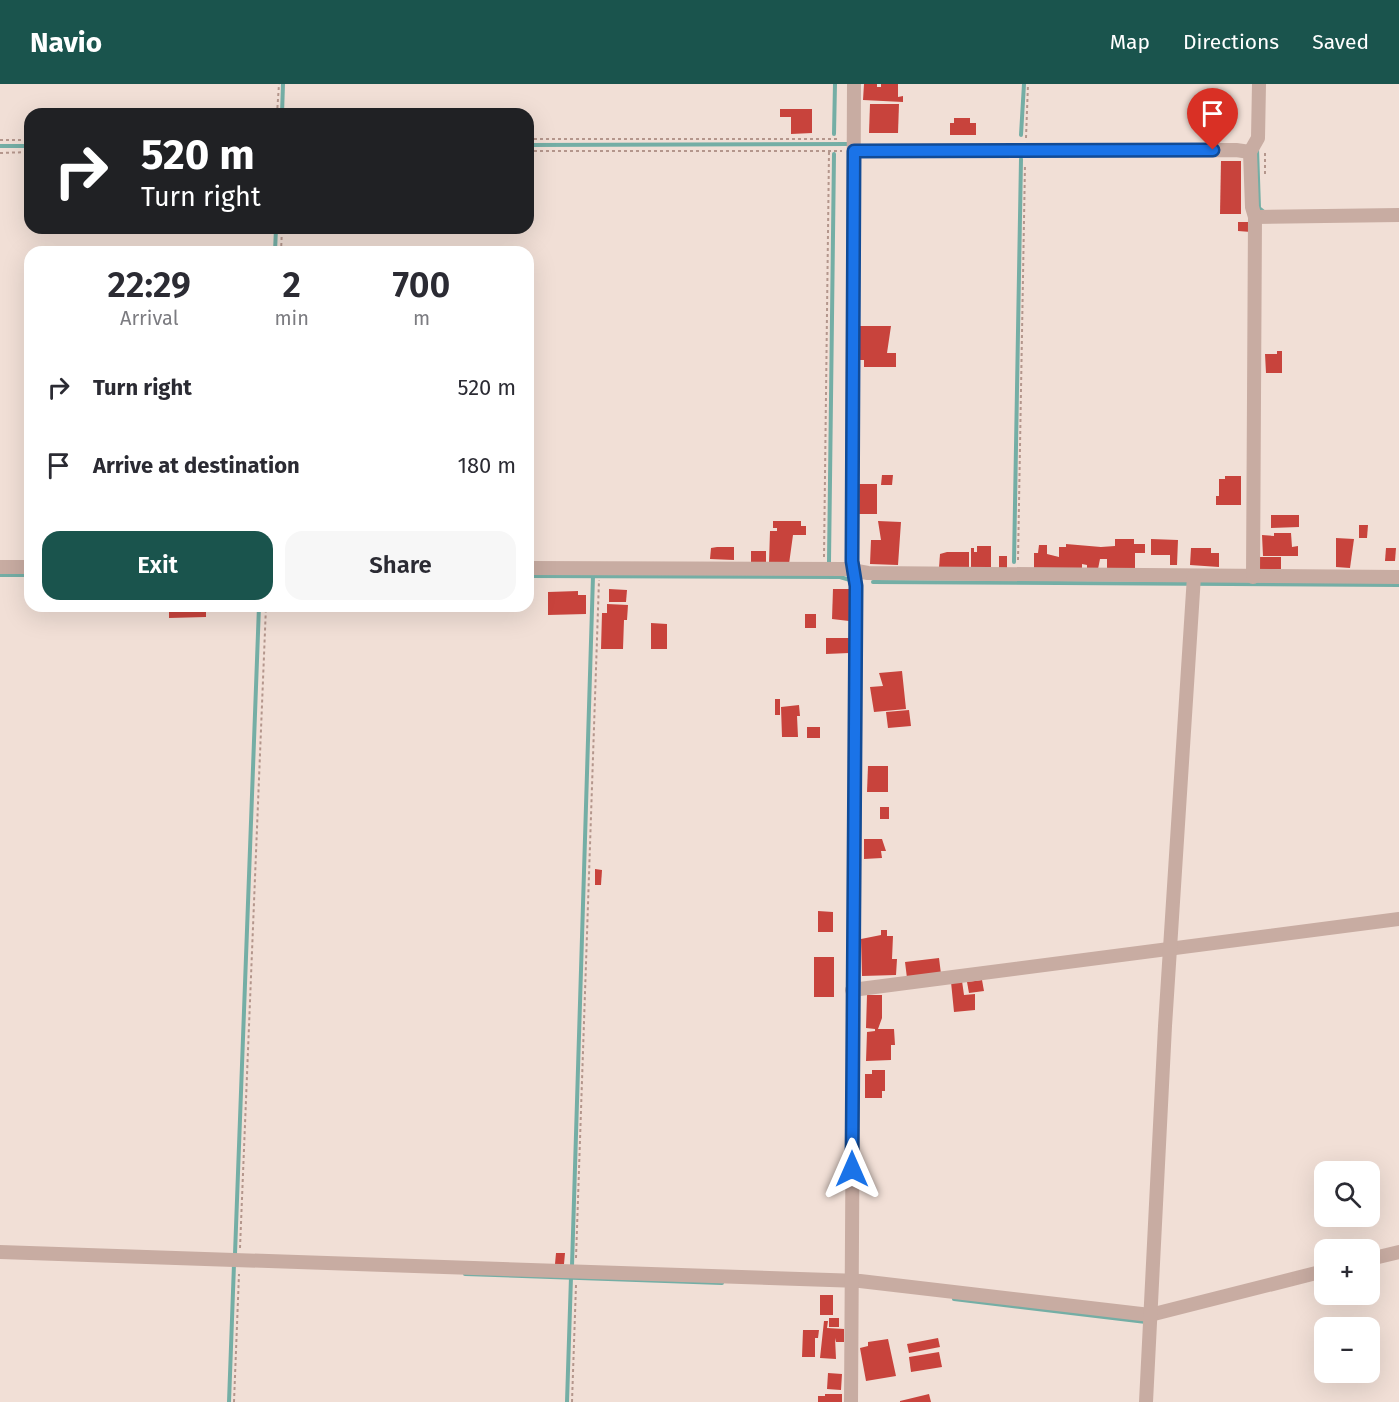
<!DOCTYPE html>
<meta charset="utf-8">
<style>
body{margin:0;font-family:"Fira Sans",sans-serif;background:#f7f7f7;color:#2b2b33;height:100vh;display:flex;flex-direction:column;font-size:22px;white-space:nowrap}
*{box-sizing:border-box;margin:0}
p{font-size:20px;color:#7c7c81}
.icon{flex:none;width:33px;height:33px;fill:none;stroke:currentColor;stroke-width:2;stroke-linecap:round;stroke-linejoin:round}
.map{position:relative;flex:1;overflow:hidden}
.details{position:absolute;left:24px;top:162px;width:510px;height:366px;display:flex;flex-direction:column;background:#fff;border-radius:18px;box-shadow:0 6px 24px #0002}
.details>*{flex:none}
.guide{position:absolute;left:24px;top:24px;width:510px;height:126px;border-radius:18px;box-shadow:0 6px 24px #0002;background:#202124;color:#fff;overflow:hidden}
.fabs{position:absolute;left:1314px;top:1077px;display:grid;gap:12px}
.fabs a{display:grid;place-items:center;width:66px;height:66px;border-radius:12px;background:#fff;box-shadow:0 6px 24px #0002;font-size:30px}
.pin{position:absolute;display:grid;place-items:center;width:51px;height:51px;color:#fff;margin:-62px -26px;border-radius:50% 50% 50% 0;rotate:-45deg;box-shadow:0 0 6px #0007}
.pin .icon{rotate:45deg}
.me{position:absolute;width:66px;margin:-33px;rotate:0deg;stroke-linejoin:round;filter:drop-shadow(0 0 4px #0008)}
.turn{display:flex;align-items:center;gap:21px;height:126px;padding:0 18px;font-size:27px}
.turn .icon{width:78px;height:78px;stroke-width:2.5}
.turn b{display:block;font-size:42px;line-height:51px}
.eta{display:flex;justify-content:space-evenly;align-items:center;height:102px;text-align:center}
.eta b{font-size:36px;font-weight:600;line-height:42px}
.action{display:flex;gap:12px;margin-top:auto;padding:12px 18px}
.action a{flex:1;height:69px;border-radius:18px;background:#1a544d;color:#fff;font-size:24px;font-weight:600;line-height:69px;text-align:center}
.action a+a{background:#f7f7f7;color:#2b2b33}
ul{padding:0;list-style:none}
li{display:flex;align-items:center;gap:18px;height:78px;padding:0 18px}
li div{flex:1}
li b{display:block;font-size:22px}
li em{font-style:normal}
header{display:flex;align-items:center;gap:36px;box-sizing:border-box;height:84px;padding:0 30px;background:#1a544d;color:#fff}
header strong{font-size:28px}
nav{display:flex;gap:33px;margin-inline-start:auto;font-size:21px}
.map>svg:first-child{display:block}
</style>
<header>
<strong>Navio</strong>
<nav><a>Map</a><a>Directions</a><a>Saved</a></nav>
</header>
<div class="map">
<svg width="1399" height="1318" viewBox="0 0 1399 1318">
<rect width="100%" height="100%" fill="#f1dfd6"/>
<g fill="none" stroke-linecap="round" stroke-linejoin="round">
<g stroke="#74aea5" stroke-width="4">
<polyline points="282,30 283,0"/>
<polyline points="834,50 835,0"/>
<polyline points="1021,51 1024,0"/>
<polyline points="528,61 851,60"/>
<polyline points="0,62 30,62"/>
<polyline points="1257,64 1259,124 1264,128"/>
<polyline points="275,168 276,144"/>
<polyline points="829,478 834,70"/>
<polyline points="1014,478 1021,75"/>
<polyline points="0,491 30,491"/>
<polyline points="528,492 840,493 850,496"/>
<polyline points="873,498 1399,501"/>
<polyline points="235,1170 259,522"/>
<polyline points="572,1182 593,492"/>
<polyline points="465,1190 722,1199"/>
<polyline points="954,1215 1146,1238"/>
<polyline points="229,1318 234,1180"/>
<polyline points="567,1318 571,1193"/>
</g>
</g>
<g fill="#c8433c">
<polygon points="864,0 877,0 877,3 881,3 881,0 898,0 898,13 903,12 903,18 863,16"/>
<polygon points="870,20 899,20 898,49 869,49"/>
<polygon points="780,25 812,25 812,49 791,50 791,33 780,33"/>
<polygon points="954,34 970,34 970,39 976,39 976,51 950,51 950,39 954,39"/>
<polygon points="1221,77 1241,77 1241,130 1220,130"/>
<polygon points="1238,138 1251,138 1251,148 1238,147"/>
<polygon points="859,242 891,242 887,269 896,269 896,283 864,283 864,276 858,276"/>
<polygon points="1277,267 1282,267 1282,289 1266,289 1265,270 1277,270"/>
<polygon points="882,391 893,391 892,401 881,401"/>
<polygon points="1225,392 1241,392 1241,421 1216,421 1216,412 1219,412 1219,395 1225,395"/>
<rect x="859" y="400" width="18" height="30"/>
<polygon points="1271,431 1299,431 1299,443 1271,444"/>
<polygon points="773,437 801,437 801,442 806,442 806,451 793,451 789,480 769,479 770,447 777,447 777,444 773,444"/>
<polygon points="878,437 901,438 898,481 870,480 871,456 881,456"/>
<polygon points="1359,441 1368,441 1367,454 1359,454"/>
<polygon points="1274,449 1291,449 1292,463 1298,462 1298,472 1263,472 1262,451 1274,452"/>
<polygon points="1336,454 1354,455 1350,484 1336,483"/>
<polygon points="1115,455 1134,455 1134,460 1145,460 1145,469 1135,469 1135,486 1107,486 1107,475 1100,475 1098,485 1087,485 1087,481 1082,480 1082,486 1034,485 1034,469 1038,469 1039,461 1047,461 1047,470 1059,473 1059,463 1066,463 1066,460 1101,463 1115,462"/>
<polygon points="1151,455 1178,456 1177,481 1170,481 1170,471 1151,471"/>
<polygon points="977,462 991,462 991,483 971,484 971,464 974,464 974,468 977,468"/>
<polygon points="717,463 734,463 734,476 710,475 711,464"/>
<polygon points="1191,464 1211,464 1211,469 1219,469 1219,483 1190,481"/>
<polygon points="1386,464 1396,464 1395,477 1385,477"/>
<rect x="751" y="467" width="15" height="11"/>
<polygon points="947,468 969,468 969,484 939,484 940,470"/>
<rect x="999" y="472" width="8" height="13"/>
<rect x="1257" y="473" width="24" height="12"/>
<polygon points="609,505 627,506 626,518 609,518"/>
<polygon points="833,505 850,505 849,537 832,535"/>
<polygon points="578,507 578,511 586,511 586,530 548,531 548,508"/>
<polygon points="607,520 628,521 627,536 624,536 623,565 601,565 602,529 607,529"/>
<polygon points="169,522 206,522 206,533 169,534"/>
<rect x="805" y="530" width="11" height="14"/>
<polygon points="651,539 667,540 667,565 651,565"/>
<polygon points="826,554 850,554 849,569 826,570"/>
<polygon points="902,587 906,625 874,628 870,603 883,602 879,589"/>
<rect x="775" y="615" width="5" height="16"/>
<polygon points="799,621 800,632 797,632 798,653 782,653 781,623"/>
<polygon points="909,626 911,642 888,644 886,628"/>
<rect x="807" y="643" width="13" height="11"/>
<polygon points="868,682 888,682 888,708 867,708"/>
<rect x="880" y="723" width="9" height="12"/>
<polygon points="864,755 882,755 886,767 881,767 882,774 864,775"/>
<polygon points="595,785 602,786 601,801 595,801"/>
<polygon points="818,827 833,828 833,848 818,848"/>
<polygon points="881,846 887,846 887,852 893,852 892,875 897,875 896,891 862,892 861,855 881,851"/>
<rect x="814" y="873" width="20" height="40"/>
<polygon points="939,874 941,890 907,894 905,878"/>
<polygon points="982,896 984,907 969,909 967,898"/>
<polygon points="962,897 964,911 975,910 975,926 954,928 951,898"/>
<polygon points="867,911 882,911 882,934 878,945 894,945 895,961 891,961 891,976 866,977 867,948 875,947 875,945 866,944"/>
<polygon points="872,986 885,986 885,1007 882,1007 882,1014 865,1014 865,990 872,990"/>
<polygon points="556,1169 565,1169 564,1180 555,1180"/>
<rect x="820" y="1211" width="13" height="20"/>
<rect x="829" y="1234" width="10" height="9"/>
<polygon points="824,1237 828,1237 827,1244 844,1245 844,1258 836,1258 835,1254 836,1275 820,1274"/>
<polygon points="803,1246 819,1246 818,1254 815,1254 815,1273 802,1273"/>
<polygon points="938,1254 940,1263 909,1269 907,1260"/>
<polygon points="888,1255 896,1292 866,1297 860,1264 868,1262 868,1258"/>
<polygon points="939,1268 942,1283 911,1288 909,1273"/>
<polygon points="828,1289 842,1290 841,1306 827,1305"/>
<polygon points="825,1310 842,1310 842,1318 818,1318 818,1312 825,1312"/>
<polygon points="929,1310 931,1318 900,1318 900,1317"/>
</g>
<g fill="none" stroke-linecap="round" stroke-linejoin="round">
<g stroke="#b4968c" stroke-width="2" stroke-dasharray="3 3" stroke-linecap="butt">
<polyline points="277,30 279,0"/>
<polyline points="1026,54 1028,0"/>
<polyline points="528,55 840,55"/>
<polyline points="0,56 30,56"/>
<polyline points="528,67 842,67"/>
<polyline points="0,69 30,68"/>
<polyline points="1265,69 1265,91"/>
<polyline points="281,168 282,144"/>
<polyline points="824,473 829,67"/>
<polyline points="1018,476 1025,80"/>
<polyline points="240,1164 266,522"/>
<polyline points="576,1174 599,496"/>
<polyline points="234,1318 239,1190"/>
<polyline points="572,1318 576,1201"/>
</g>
<g stroke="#c8aca2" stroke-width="14">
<polyline points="854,67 1236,66 1250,68"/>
<polyline points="1255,133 1399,131"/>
<polyline points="0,483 30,483"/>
<polyline points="528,484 846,485 868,489 1399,493"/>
<polyline points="1253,493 1255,133 1252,123 1250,68 1258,54 1259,0"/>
<polyline points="852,906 1399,835"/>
<polyline points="0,1168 860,1197 1150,1231 1324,1187"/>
<polyline points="1370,1175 1399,1168"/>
<polyline points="851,1318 856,502 852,477 854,0"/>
<polyline points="1146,1318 1165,942 1194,492"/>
</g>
</g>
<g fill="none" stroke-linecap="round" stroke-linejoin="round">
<defs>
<polyline id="route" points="852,1085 856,502 852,477 854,67 1213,66"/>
</defs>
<use href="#route" stroke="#114b97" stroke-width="15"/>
<use href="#route" stroke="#1a73e8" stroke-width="10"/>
</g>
</svg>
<div class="fabs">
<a><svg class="icon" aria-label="search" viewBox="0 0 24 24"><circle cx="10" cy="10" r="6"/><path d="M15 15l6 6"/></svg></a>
<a>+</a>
<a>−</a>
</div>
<div class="pin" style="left:1213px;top:66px;background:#d93025"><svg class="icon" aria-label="arrive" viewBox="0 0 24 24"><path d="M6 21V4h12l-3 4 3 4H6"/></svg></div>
<svg class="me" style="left:852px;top:1085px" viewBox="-20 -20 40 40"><path d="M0-17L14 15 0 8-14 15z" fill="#1a73e8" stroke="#fff" stroke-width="4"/></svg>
<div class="guide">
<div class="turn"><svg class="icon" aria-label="right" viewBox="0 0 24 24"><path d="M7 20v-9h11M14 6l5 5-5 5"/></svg><div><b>520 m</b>Turn right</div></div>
</div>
<section class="details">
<div class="eta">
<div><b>22:29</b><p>Arrival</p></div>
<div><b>2</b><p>min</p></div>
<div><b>700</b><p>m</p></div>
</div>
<ul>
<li><svg class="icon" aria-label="right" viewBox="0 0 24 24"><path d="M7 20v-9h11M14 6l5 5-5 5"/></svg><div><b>Turn right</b></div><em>520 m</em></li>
<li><svg class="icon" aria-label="arrive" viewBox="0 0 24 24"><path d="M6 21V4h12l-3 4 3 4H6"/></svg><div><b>Arrive at destination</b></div><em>180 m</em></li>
</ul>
<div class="action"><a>Exit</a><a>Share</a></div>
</section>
</div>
